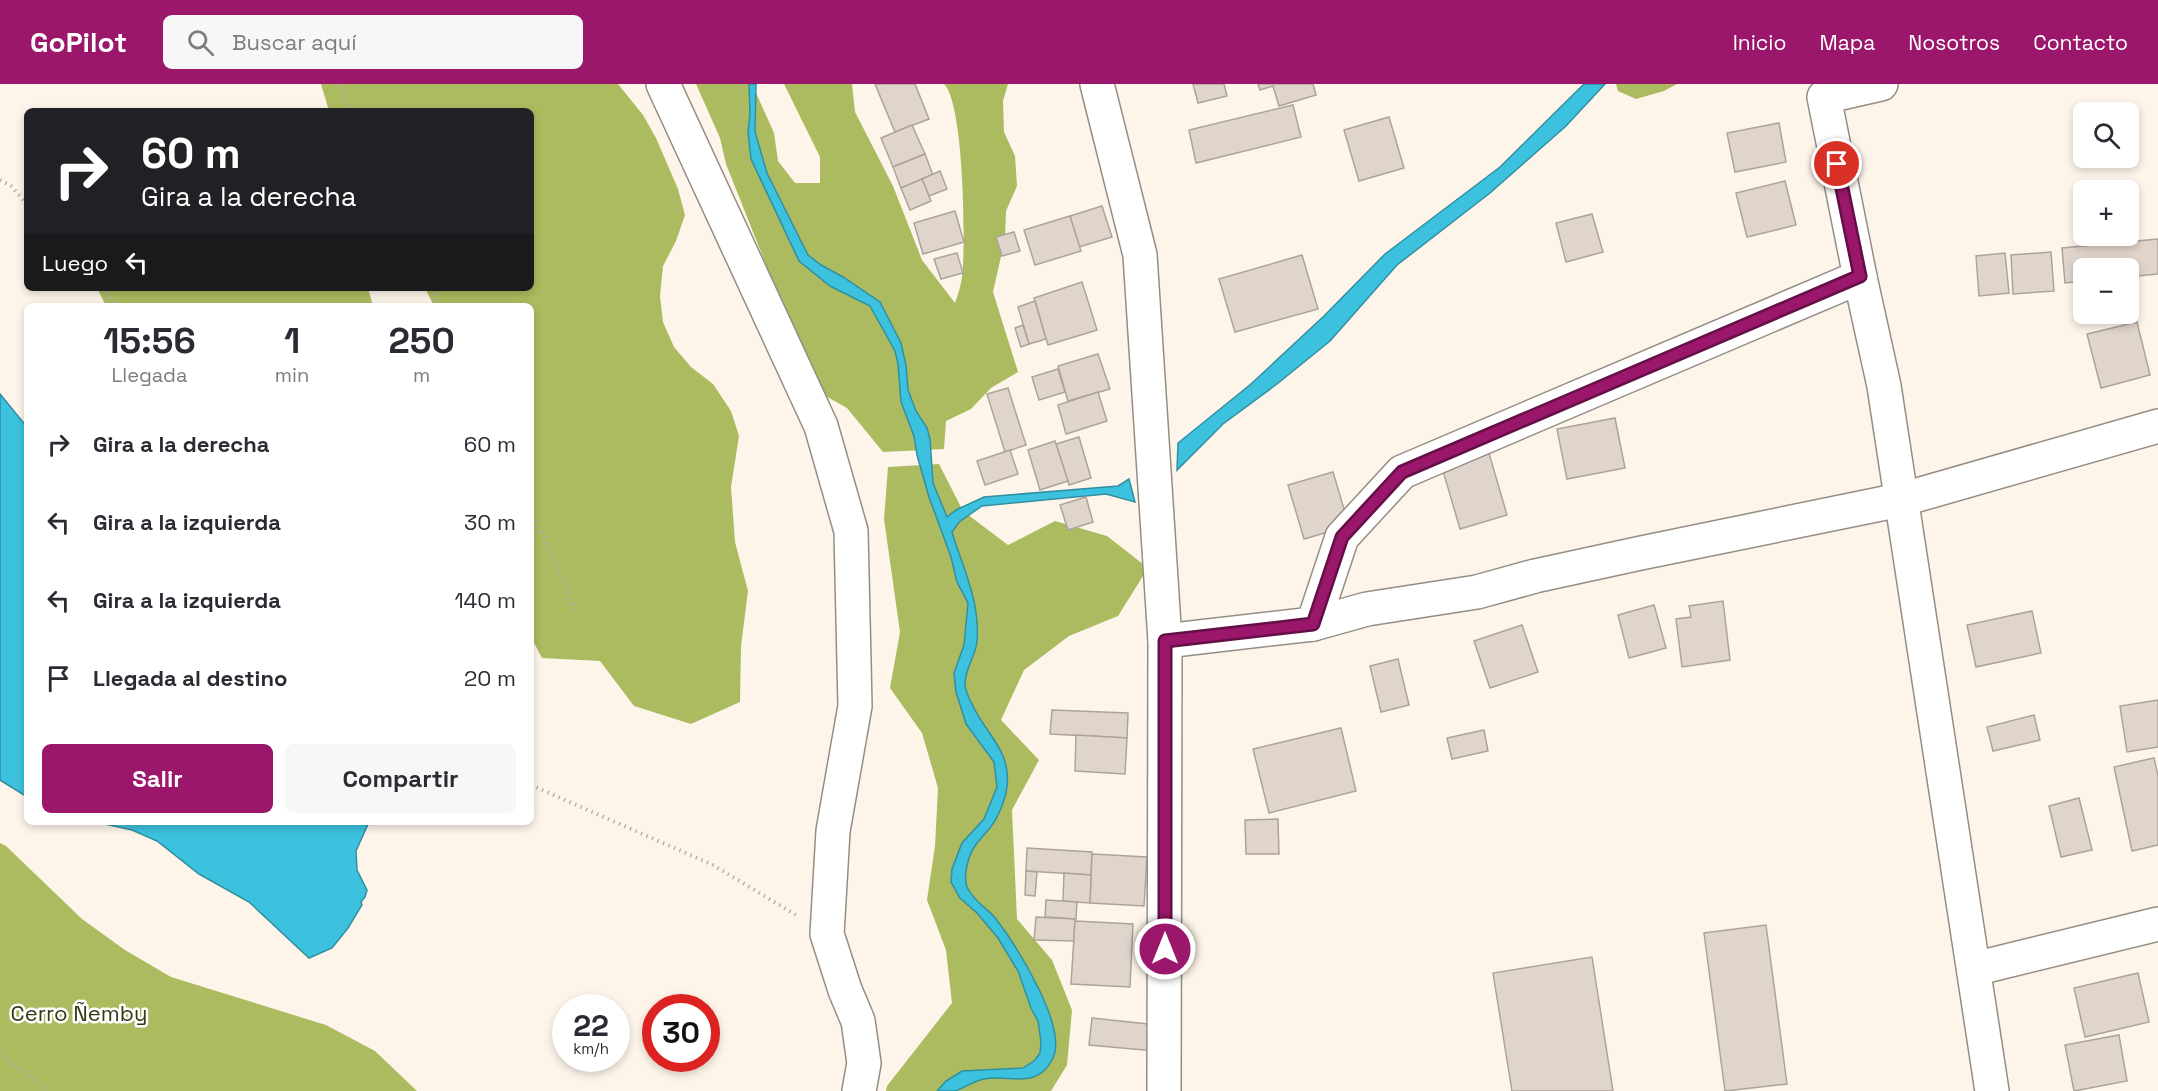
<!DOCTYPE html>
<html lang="es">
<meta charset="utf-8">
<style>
body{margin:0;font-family:"Space Grotesk",sans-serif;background:#f7f7f7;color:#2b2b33;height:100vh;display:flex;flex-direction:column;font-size:22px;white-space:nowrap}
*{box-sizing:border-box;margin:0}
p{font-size:20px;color:#7c7c81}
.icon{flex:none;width:33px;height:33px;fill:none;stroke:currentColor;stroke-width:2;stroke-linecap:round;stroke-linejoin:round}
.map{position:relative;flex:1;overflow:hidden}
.details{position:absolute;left:24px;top:219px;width:510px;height:522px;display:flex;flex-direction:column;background:#fff;border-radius:9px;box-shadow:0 3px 9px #0003}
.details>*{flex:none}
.banner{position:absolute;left:24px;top:24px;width:510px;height:183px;border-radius:9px;box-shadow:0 3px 9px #0003;background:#202124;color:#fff;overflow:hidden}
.buttons{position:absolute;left:2073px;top:18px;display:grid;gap:12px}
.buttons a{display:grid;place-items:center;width:66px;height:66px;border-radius:9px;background:#fff;box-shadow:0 3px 9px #0003;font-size:30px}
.speed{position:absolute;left:552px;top:910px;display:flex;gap:12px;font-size:30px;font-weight:700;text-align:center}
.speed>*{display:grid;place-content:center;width:78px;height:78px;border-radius:50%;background:#fff;box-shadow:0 3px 9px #0003;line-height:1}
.speed small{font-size:15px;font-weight:400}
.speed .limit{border:9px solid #d22;background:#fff;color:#111}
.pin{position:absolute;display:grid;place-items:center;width:51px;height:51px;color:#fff;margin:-26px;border:3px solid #fff;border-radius:50%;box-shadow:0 2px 6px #0007}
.me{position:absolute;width:66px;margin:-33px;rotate:0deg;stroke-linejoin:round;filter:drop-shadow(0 0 4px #0008)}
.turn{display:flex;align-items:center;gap:21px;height:126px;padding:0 18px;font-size:27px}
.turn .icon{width:78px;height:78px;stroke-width:2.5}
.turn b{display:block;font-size:42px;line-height:51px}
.then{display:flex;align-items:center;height:57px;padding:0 18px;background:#0003;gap:12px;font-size:22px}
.eta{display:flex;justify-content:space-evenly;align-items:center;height:102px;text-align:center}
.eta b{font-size:36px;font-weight:700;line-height:42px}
.cta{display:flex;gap:12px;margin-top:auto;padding:12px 18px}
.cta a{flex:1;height:69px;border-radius:9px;background:#9a176c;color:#fff;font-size:24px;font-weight:700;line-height:69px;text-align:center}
.cta a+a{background:#f7f7f7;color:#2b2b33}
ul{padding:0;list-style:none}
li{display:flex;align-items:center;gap:18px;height:78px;padding:0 18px}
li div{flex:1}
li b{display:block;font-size:22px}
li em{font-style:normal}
header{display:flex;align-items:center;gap:36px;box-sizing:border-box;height:84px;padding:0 30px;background:#9a176c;color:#fff}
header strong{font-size:28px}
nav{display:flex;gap:33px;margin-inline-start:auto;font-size:21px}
.search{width:420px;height:54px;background:#f7f7f7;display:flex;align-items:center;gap:15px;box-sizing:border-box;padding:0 21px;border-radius:9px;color:#7c7c81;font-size:22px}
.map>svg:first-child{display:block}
</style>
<header>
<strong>GoPilot</strong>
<div class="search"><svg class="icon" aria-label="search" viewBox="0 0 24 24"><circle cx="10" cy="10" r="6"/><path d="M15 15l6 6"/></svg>Buscar aquí</div>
<nav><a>Inicio</a><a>Mapa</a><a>Nosotros</a><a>Contacto</a></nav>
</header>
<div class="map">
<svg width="2158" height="1007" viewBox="0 0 2158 1007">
<rect width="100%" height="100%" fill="#fef5ea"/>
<g fill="#acbb5f">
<polygon points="321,0 618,0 643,31 656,54 678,105 685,131 676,157 663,182 660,212 663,238 674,263 691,283 713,300 731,327 739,352 731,403 735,458 748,507 741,562 740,618 691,640 634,622 600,577 542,574 531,553 531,222 434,222 425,204 531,204 531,27 329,27"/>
<path d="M696,0h56l22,49 4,28 17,22h25v-26l-36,-73h68l3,28 38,74 29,74 33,43c3,-8 6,-18 7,-26 4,-32 2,-174 -18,-193h64l-5,17 1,31 11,24 2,30 -11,25 -1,28 -12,53 25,80 -27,16 -20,21 -25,12 -2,28 -61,3 -36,-44 -25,-14 -44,-99 -52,-131 -6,-26z"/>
<polygon points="1616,0 1677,0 1664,7 1636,15 1618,7"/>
<polygon points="97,204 368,204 373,222 106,222"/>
<polygon points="939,380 963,427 1008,461 1055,437 1107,452 1148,484 1118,532 1069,552 1024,586 1001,636 1039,676 1012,726 1017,835 1052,876 1072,926 1067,981 1051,1007 886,1007 887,1002 952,919 946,866 927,816 935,762 938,704 922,649 890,604 900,548 884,435 888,383"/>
<polygon points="0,759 6,762 82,835 125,866 171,893 326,941 375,967 417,1007 0,1007"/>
</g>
<g fill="#3cc2de" stroke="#328fa1" stroke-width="1.5">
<path d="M749,0h7l-1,48 12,41 41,82 13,10 22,12 37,25 21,41 5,22 2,25 8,21 11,17 3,11 3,44 14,34 9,-7 28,-13 134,-11 11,-7 6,23 -29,-8 -124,12 -23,16 -7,10c11,37 28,68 25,109 -1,15 -13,29 -12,44 1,9 6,17 10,25 15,28 36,43 32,77 -1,9 -6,22 -10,30 -5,11 -15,19 -22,29 -7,10 -13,32 -7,43 6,12 20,20 28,30 20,26 72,108 57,139 -16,33 -43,16 -69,21 -10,2 -20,9 -29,12 -5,0 -13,0 -18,0l9,-10 16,-10 61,-3 12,-8 5,-7 1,-11 -3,-21 -7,-13 -13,-37 -20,-33 -21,-25 -17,-15 -9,-16 1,-13 10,-26 22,-24 13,-32 -3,-25 -28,-38 -10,-32 -2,-19 10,-28 4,-42 -11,-21 -6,-25 -22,-60 -12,-42 -3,-19 -13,-34 -3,-38 -3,-13 -25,-45 -40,-20 -31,-25 -48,-102 -3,-27 2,-18z"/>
<polygon points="1584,0 1605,0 1566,42 1490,109 1397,181 1330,257 1277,300 1223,340 1177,386 1178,359 1251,300 1324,232 1385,170 1500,83"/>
<polygon points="0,310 27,343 27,713 0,696"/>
<polygon points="80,738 369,738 356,767 357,786 367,806 365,813 361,818 362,821 348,844 332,864 309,874 249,818 199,790 157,757 132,746 105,740"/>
</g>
<g fill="#e0d5cc" stroke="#aea39b" stroke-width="1.5">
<polygon points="875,0 915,0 929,35 895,48"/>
<polygon points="1193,0 1224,0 1227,12 1198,19"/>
<polygon points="1258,0 1313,0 1316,11 1279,22 1273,2 1260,6"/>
<polygon points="1293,21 1301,53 1196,79 1189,46"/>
<polygon points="1389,33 1404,84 1359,97 1344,46"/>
<polygon points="1779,39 1786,78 1735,88 1727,49"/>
<polygon points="912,41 925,70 893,83 881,54"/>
<polygon points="925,70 933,91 901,104 893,83"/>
<polygon points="940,87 947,105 929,112 922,95"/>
<polygon points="922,95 931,117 910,126 901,104"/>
<polygon points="1785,97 1796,141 1747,153 1736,109"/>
<polygon points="1102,122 1112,153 1079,163 1070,132"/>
<polygon points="955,127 964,158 923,170 914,139"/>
<polygon points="1592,130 1603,168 1566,178 1556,139"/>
<polygon points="1070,132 1081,167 1035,181 1024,146"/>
<polygon points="1014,148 1020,167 1002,172 996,153"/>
<polygon points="2158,155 2158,190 2128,193 2128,184 2084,184 2084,197 2065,199 2062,164"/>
<polygon points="2051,168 2054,207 2013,210 2011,171"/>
<polygon points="957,169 963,189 941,195 934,175"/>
<polygon points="2005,169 2009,209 1979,212 1976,172"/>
<polygon points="1302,171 1318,225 1235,248 1219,195"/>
<polygon points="1082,198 1097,246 1048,261 1034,214"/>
<polygon points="1035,217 1046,255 1029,260 1018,223"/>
<polygon points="2137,238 2150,291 2101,304 2087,250"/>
<polygon points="1023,241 1029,260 1021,263 1015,244"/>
<polygon points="1098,270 1110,305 1068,317 1058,282"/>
<polygon points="1058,285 1065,308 1039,316 1032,293"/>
<polygon points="1008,304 1026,361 1005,368 987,310"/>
<polygon points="1098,308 1107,337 1066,350 1058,321"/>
<polygon points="1615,334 1625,384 1567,395 1557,345"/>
<polygon points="1079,353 1091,394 1069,401 1056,360"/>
<polygon points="1055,357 1068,397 1040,406 1028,366"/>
<polygon points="1010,366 1018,390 985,401 977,377"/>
<polygon points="1488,366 1507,431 1460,445 1441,380"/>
<polygon points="1333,388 1349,442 1304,455 1288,401"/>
<polygon points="1086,413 1093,438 1068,446 1060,421"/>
<polygon points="1723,517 1730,576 1682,583 1676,535 1691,533 1689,522"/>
<polygon points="1654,521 1666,564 1629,574 1618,531"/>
<polygon points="2032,527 2041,569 1976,583 1967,541"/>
<polygon points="1522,541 1538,588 1490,604 1474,557"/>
<polygon points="1398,575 1409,621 1381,628 1370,582"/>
<polygon points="2158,616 2158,663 2127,668 2120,622"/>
<polygon points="1052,626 1128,629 1127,654 1050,650"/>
<polygon points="2034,631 2040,656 1993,667 1987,643"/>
<polygon points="1341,644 1356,707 1269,729 1253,665"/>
<polygon points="1484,646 1488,667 1452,675 1447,654"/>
<polygon points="1076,651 1127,654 1125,690 1075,687"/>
<polygon points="2154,674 2158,691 2158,761 2132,767 2114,683"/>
<polygon points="2079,714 2092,766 2061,773 2049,722"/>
<polygon points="1278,735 1279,770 1246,770 1245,736"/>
<polygon points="1027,764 1092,768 1091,791 1026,787"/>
<polygon points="1092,770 1147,773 1144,822 1090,819"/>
<polygon points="1026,787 1037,788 1035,812 1025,811"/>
<polygon points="1064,789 1091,791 1090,819 1063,817"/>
<polygon points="1046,816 1077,818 1076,835 1045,833"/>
<polygon points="1036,833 1075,835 1074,857 1034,856"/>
<polygon points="1075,837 1133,840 1130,903 1071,900"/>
<polygon points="1766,841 1787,1000 1725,1007 1704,849"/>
<polygon points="1592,873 1613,1007 1512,1007 1493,889"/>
<polygon points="2138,889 2149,938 2085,953 2074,904"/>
<polygon points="1092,934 1157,941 1155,967 1089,961"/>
<polygon points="2119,951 2127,997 2074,1007 2065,961"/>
</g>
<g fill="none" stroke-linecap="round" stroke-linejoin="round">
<defs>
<g id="minor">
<polyline points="663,0 821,342 851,447 855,622 833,747 827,850 845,906 858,937 864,979 859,1007"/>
<polyline points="1097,0 1140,171 1165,557 1164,1007"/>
<polyline points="1881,0 1824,13 1860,193 1884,302 1992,1007"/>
<polyline points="1313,540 1367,525 1477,508 1535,492 1641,469 1900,416 2158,342"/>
<polyline points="1165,557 1313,540 1342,453 1402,388 1860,193"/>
<polyline points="1974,885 2158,840"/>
</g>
</defs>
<use href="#minor" stroke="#958d83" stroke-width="36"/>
<g stroke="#b9b2a9" stroke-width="4" stroke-dasharray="1.5 4.5" stroke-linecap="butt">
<polyline points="339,0 351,27"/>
<polyline points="0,96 11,102 27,120"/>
<polyline points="101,204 117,222"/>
<polyline points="431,204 439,222"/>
<polyline points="531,426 576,526"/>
<polyline points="531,701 713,781 796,831"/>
<polyline points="0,969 47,1007"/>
</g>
<use href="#minor" stroke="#fff" stroke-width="33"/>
</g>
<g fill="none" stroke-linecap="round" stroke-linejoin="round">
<defs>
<polyline id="route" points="1165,865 1165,557 1313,540 1342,453 1402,388 1860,192 1837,80"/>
</defs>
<use href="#route" stroke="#640f46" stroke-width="15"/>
<use href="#route" stroke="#9a176c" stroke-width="10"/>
</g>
<g text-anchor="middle" stroke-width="5" stroke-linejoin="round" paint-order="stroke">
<g font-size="22" fill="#353a13" stroke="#fff">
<text x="79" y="937">Cerro Ñemby</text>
</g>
</g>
</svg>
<div class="buttons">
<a><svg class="icon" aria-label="search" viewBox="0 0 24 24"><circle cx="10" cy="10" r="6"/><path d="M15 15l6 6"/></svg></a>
<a>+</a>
<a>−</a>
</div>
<div class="speed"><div>22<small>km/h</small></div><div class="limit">30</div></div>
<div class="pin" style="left:1837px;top:80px;background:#d93025"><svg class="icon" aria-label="arrive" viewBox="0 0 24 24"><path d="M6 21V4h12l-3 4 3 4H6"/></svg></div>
<svg class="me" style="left:1165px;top:865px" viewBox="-20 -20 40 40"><circle r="17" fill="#9a176c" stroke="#fff" stroke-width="3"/><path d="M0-11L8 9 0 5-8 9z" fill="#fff"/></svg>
<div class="banner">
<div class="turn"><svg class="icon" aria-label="right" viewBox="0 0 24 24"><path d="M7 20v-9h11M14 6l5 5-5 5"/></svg><div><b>60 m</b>Gira a la derecha</div></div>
<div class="then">Luego<svg class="icon" aria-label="left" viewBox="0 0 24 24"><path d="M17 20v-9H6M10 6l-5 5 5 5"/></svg></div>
</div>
<section class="details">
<div class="eta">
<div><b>15:56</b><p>Llegada</p></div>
<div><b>1</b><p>min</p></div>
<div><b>250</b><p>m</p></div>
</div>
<ul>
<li><svg class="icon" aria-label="right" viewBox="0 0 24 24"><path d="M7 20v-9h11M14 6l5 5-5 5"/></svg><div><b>Gira a la derecha</b></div><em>60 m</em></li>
<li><svg class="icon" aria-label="left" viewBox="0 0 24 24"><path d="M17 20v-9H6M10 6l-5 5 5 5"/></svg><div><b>Gira a la izquierda</b></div><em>30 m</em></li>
<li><svg class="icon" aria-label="left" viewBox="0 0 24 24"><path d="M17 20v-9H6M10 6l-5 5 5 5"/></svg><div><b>Gira a la izquierda</b></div><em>140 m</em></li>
<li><svg class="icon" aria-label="arrive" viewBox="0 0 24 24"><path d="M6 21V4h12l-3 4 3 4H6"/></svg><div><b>Llegada al destino</b></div><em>20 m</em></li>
</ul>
<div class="cta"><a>Salir</a><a>Compartir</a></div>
</section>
</div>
